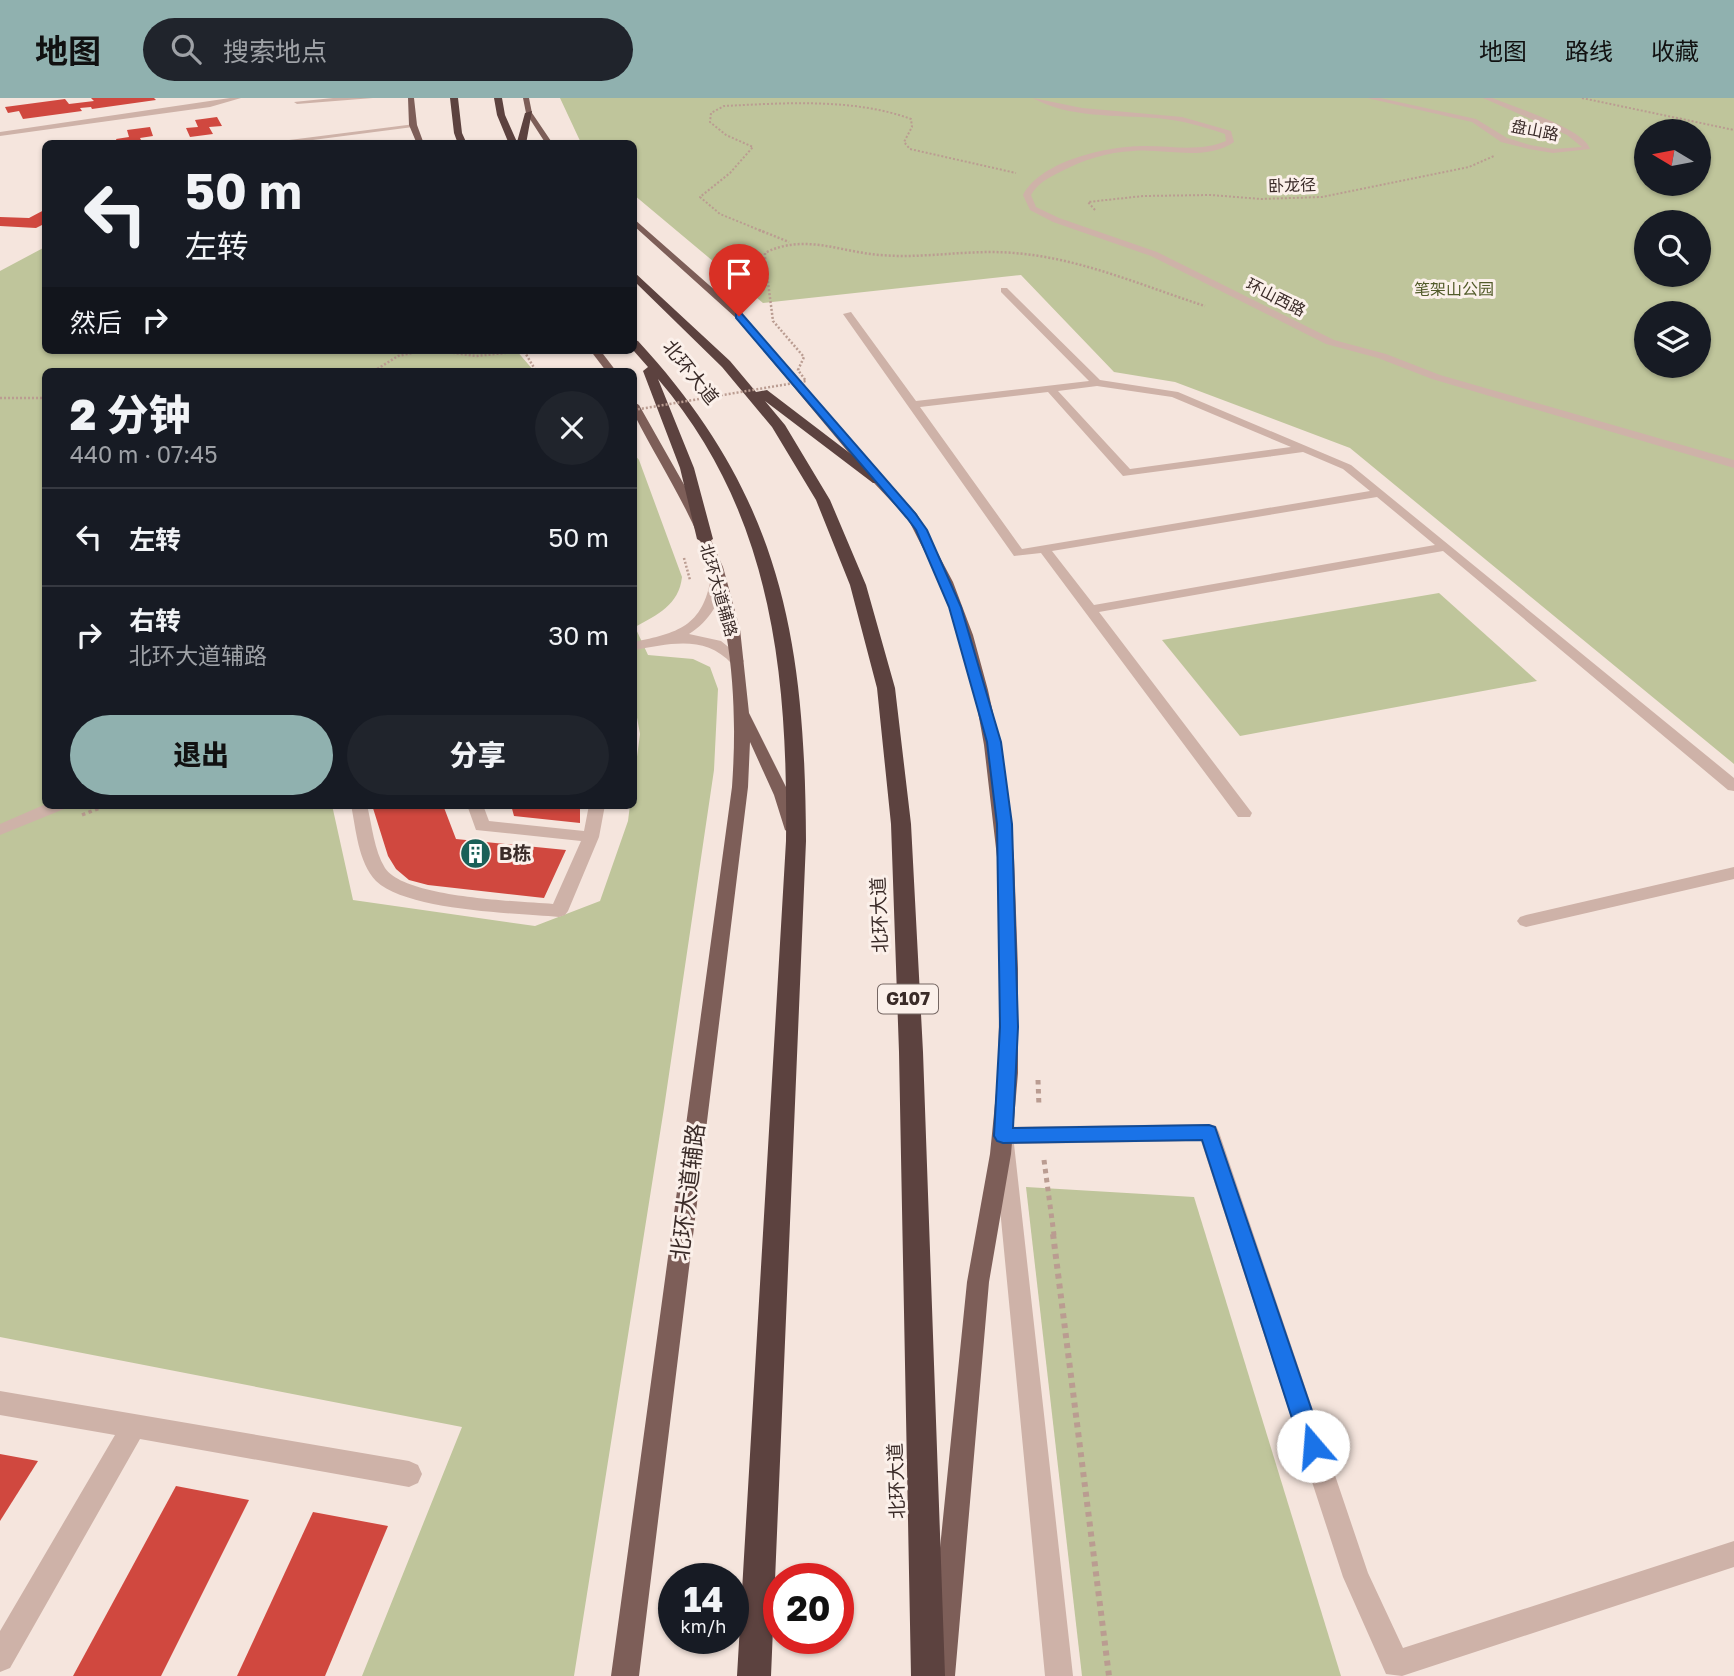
<!DOCTYPE html>
<html lang="zh">
<meta charset="utf-8">
<style>
body{margin:0;font-family:"Golos Text","Noto Sans SC",sans-serif;background:#20242c;color:#f1f3f6;height:100vh;display:flex;flex-direction:column;font-size:26px;white-space:nowrap}
*{box-sizing:border-box;margin:0}
p{font-size:23px;color:#9ea1a6}
.icon{flex:none;width:38px;height:38px;fill:none;stroke:currentColor;stroke-width:2;stroke-linecap:round;stroke-linejoin:round}
.map{position:relative;flex:1;overflow:hidden}
.panel{position:absolute;left:42px;top:270px;width:595px;height:441px;display:flex;flex-direction:column;background:#171b24;border-radius:10px;box-shadow:0 2px 5px #0004}
.panel>*{flex:none}
.hud{position:absolute;left:42px;top:42px;width:595px;height:214px;border-radius:10px;box-shadow:0 2px 5px #0004;background:#171b24;color:#f1f3f6;overflow:hidden}
.needle{width:46px;rotate:280deg}
.tools{position:absolute;left:1634px;top:21px;display:grid;gap:14px}
.tools a{display:grid;place-items:center;width:77px;height:77px;border-radius:50%;background:#171b24;box-shadow:0 2px 5px #0004;font-size:35px}
.speed{position:absolute;left:658px;top:1465px;display:flex;gap:14px;font-size:35px;font-weight:700;text-align:center}
.speed>*{display:grid;place-content:center;width:91px;height:91px;border-radius:50%;background:#171b24;box-shadow:0 2px 5px #0004;line-height:1}
.speed small{font-size:18px;font-weight:400}
.speed .limit{border:10px solid #d22;background:#fff;color:#111}
.pin{position:absolute;display:grid;place-items:center;width:60px;height:60px;color:#fff;margin:-72px -30px;border-radius:50% 50% 50% 0;rotate:-45deg;box-shadow:0 0 7px #0007}
.pin .icon{rotate:45deg}
.me{position:absolute;width:77px;margin:-38px;rotate:342deg;stroke-linejoin:round;filter:drop-shadow(0 0 5px #0008)}
.turn{display:flex;align-items:center;gap:24px;height:147px;padding:0 28px;font-size:32px}
.turn .icon{width:91px;height:91px;stroke-width:2.5}
.turn b{display:block;font-size:49px;line-height:60px}
.then{display:flex;align-items:center;height:66px;padding:0 28px;background:#0003;gap:14px;font-size:26px}
.round{display:grid;place-items:center;flex:none;width:74px;height:74px;border-radius:37px;background:#20242c}
.overview{display:flex;align-items:center;justify-content:space-between;height:119px;padding:0 28px}
h1{font-size:42px;font-weight:800;line-height:52px}
.cta{display:flex;gap:14px;margin-top:auto;padding:14px 28px}
.cta a{flex:1;height:80px;border-radius:42px;background:#90b1af;color:#111;font-size:28px;font-weight:800;line-height:80px;text-align:center}
.cta a+a{background:#20242c;color:#f1f3f6}
ul{padding:0;list-style:none}
li{display:flex;align-items:center;gap:21px;height:98px;padding:0 28px;border-top:2px solid #363941}
li div{flex:1}
li b{display:block;font-size:26px}
li em{font-style:normal}
header{display:flex;align-items:center;gap:42px;box-sizing:border-box;height:98px;padding:0 35px;background:#90b1af;color:#111}
header strong{font-size:33px}
nav{display:flex;gap:38px;margin-inline-start:auto;font-size:24px}
.search{width:490px;height:63px;background:#20242c;display:flex;align-items:center;gap:18px;box-sizing:border-box;padding:0 24px;border-radius:38px;color:#9ea1a6;font-size:26px}
.map>svg:first-child{display:block}
</style>
<header>
<strong>地图</strong>
<div class="search"><svg class="icon" aria-label="search" viewBox="0 0 24 24"><circle cx="10" cy="10" r="6"/><path d="M15 15l6 6"/></svg>搜索地点</div>
<nav><a>地图</a><a>路线</a><a>收藏</a></nav>
</header>
<div class="map">
<svg width="1734" height="1578" viewBox="0 0 1734 1578">
<rect width="100%" height="100%" fill="#f5e5dd"/>
<g fill="#bfc59b" fill-rule="evenodd">
<path d="M560,0h1174v666l-384,-316 -175,-66 -61,-10 -93,-97 -258,28 -129,-108v-51l-53,-1zM1647,33h52v53h-52zM1647,124h52v53h-52zM1647,215h52v53h-52z"/>
<path d="M45,149l1,103h470l18,21h-488v434h286l21,95 182,26 65,-25 28,-80 2,-16h4v-25l6,-46 -6,-33v-247l5,6 43,117c-3,28 -25,38 -47,50l13,28 45,4 17,8 8,22 -4,81 -50,338 -90,568h-212l100,-249 -462,-90v-1066z"/>
<polygon points="1439,495 1537,583 1240,638 1162,542"/>
<polygon points="1026,1089 1194,1099 1341,1578 1082,1578"/>
</g>
<g fill="#d0483f">
<polygon points="91,0 154,0 156,2 92,11 91,9 80,10 82,13 23,21 19,13 8,15 5,9 65,1 69,6 94,3"/>
<polygon points="217,19 222,28 209,29 213,36 190,39 186,30 198,29 195,22"/>
<polygon points="150,29 153,38 140,40 143,46 118,46 116,41 129,39 127,32"/>
<polygon points="46,111 46,125 36,130 0,128 0,119 29,120"/>
<polygon points="372,707 443,707 456,741 566,752 544,800 428,787 409,782 396,771 388,758"/>
<polygon points="511,707 580,707 580,725 514,718"/>
<polygon points="0,1356 38,1363 0,1423"/>
<polygon points="176,1388 249,1402 161,1578 73,1578"/>
<polygon points="313,1414 388,1428 325,1578 237,1578"/>
</g>
<g fill="none" stroke-linecap="round" stroke-linejoin="round">
<g stroke="#ba9c91" stroke-width="2" stroke-dasharray="2 2" stroke-linecap="butt">
<polyline points="1582,0 1734,32"/>
<polyline points="1095,112 1088,104 1143,98 1211,97 1261,101 1322,99 1469,69 1494,58"/>
<path d="M764,134l-44,-18 -20,-17 30,-24 23,-26 -27,-12 -16,-13 1,-9 13,-7c61,-3 130,-8 187,13l1,8 -8,15 6,7 106,24"/>
</g>
<g stroke="#ba9c91" stroke-width="2.5" stroke-dasharray="2 2" stroke-linecap="butt">
<polyline points="759,132 789,144"/>
<path d="M765,161v-6c39,-20 75,-1 115,2 45,4 89,-6 134,-2 66,5 129,33 191,53"/>
<polyline points="433,252 476,258 524,253 536,273"/>
<polyline points="374,273 398,258 426,252"/>
<polyline points="0,300 46,300"/>
<polyline points="684,460 690,482"/>
</g>
<polyline stroke="#ba9c91" stroke-width="3.5" stroke-dasharray="3.5 3.5" stroke-linecap="butt" points="82,717 107,707"/>
<g stroke="#ba9c91" stroke-width="5" stroke-dasharray="4.5 4.5" stroke-linecap="butt">
<polyline points="1038,982 1039,1009"/>
<polyline points="1044,1062 1054,1137"/>
</g>
<polyline stroke="#ba9c91" stroke-width="6" stroke-dasharray="5 5" stroke-linecap="butt" points="1053,1136 1109,1578"/>
<g fill="#ceb2a8" fill-rule="evenodd">
<polygon points="230,0 241,0 210,9 0,38 0,34"/>
<polygon points="333,0 373,0 297,6 294,4"/>
<path d="M1033,0l49,10 100,9 49,14 3,11c-29,20 -69,6 -101,9 -26,1 -50,9 -73,21 -12,6 -22,11 -29,23l5,12 23,11 98,34 177,88 52,14 54,21 294,85v8l-302,-89 -54,-21 -52,-14 -175,-88 -98,-34 -23,-12 -7,-15c19,-35 85,-49 122,-49 28,0 55,6 81,-5l-1,-7c-23,-8 -45,-14 -69,-16 -39,-3 -88,0 -123,-20z"/>
<path d="M1367,0h13l96,21 31,19 23,7 23,4 29,-2 -15,-12 -84,-37h9c20,8 93,31 98,51l-37,4 -24,-4 -28,-7 -29,-20z"/>
<polygon points="415,26 413,29 282,46 258,46"/>
<path d="M1001,190h6l93,92 78,12 173,73 383,313v13l-6,-1 -285,-239 -344,61 153,201 -2,4h-12l-197,-264 -27,3 -171,-242 8,-2 65,89 173,-20 -88,-89zM1097,288l75,11 119,50 -161,22 -72,-78zM1048,294l75,84 180,-24 40,17 27,22 -348,58 -102,-142zM1377,399l58,48 -341,60 -42,-54z"/>
<path d="M718,475l7,4c-4,24 -15,44 -36,57l32,7 21,17 2,3 -2,3h-10c-27,-30 -63,-20 -98,-14v-8c43,-9 69,-15 77,-65z"/>
<polygon points="46,706 66,707 64,711 0,737 0,726"/>
<path d="M351,707h16c5,20 7,45 18,63 20,30 132,33 168,36l28,-63 -105,-11 -9,-25h16l6,16 95,10 5,-26h16l-6,32 -31,74 -3,4 -6,2c-44,-4 -151,-6 -183,-36 -18,-19 -20,-52 -25,-76z"/>
<polygon points="1734,769 1734,781 1526,829 1520,827 1517,823 1520,819 1526,817"/>
<polygon points="1209,1026 1216,1028 1219,1034 1368,1475 1403,1550 1734,1443 1734,1469 1402,1578 1386,1576 1343,1479 1201,1043 1014,1046 1073,1578 1045,1578 993,1038 996,1032 1003,1029"/>
<polygon points="0,1293 409,1363 418,1367 422,1376 418,1385 409,1389 140,1341 10,1570 0,1574 0,1533 115,1337 0,1317"/>
</g>
<g fill="#7d5e58" fill-rule="evenodd">
<polygon points="408,0 414,0 417,27 424,46 417,46 409,27"/>
<polygon points="523,0 529,0 532,15 553,46 546,46 526,15"/>
<polygon points="634,121 742,216 882,379 917,416 953,484 973,537 988,592 1000,647 1014,759 1018,871 1018,975 1011,1056 989,1184 955,1578 927,1578 967,1184 990,1056 998,975 1000,871 997,759 984,647 974,592 959,537 940,484 908,421 874,385 736,220 634,128"/>
<polygon points="590,252 600,252 616,273 606,273"/>
<path d="M634,304l5,3 56,99 28,63 17,62 9,84 41,82 11,35 -8,5 -8,-5 -11,-35 -24,-53 -2,45 -109,889h-28l121,-889c6,-85 0,-169 -33,-249 -18,-43 -44,-82 -65,-124z"/>
</g>
<g fill="#5c423f" fill-rule="evenodd">
<polygon points="450,0 458,0 462,35 467,46 458,46 454,35"/>
<polygon points="494,0 502,0 505,17 517,44 525,15 532,13 526,46 509,46 497,17"/>
<polygon points="634,174 730,263 756,294 767,292 885,382 883,385 873,385 765,303 785,327 830,402 866,487 895,590 911,726 923,954 945,1578 911,1578 899,954 891,726 877,590 850,487 816,402 772,329 722,269 634,183"/>
<path d="M634,242l4,1c143,155 167,296 168,500l-35,835h-34l49,-835c2,-168 -14,-329 -128,-462l36,89 19,71 -8,5 -8,-5 -17,-71 -37,-97 5,-4 -15,-17z"/>
</g>
<polyline stroke="#ba9c91" stroke-width="2.5" stroke-dasharray="2 2" stroke-linecap="butt" points="634,312 806,283 798,272 804,259 773,223 765,161"/>
</g>
<polygon fill="#1a73e8" stroke="#114b97" stroke-width="2" points="736,216 742,216 915,415 927,432 961,509 1001,644 1012,726 1018,929 1013,1030 1209,1027 1215,1029 1324,1348 1321,1356 1313,1359 1305,1356 1301,1348 1202,1042 1003,1045 997,1043 994,1038 1000,929 997,726 987,644 949,509 916,432 907,420 736,220"/>
<defs>
<symbol id="building-disc" viewBox="-11 -11 22 22"><circle r="9.5" fill="#1a6058" stroke="#fbf0ea"/><path d="M-4-6H4V6H1V3H-1V6H-4ZM-2.5-4.3h1.7v1.8h-1.7ZM.8-4.3h1.7v1.8H.8ZM-2.5-1h1.7V.8h-1.7ZM.8-1h1.7V.8H.8Z" fill="#fff"/></symbol>
</defs>
<g fill-rule="evenodd">
<use href="#building-disc" x="458" y="738" width="35" height="35"/>
</g>
<g text-anchor="middle" stroke-width="6" stroke-linejoin="round" paint-order="stroke">
<g font-size="16" fill="#3a2b28" stroke="#fbf0ea">
<text transform="translate(1535 32) rotate(11)" y="6">盘山路</text>
<text transform="translate(1292 87) rotate(-2)" y="6">卧龙径</text>
<text transform="translate(1276 199) rotate(27)" y="6">环山西路</text>
<text transform="translate(719 492) rotate(74)" y="6">北环大道辅路</text>
</g>
<g font-size="16" fill="#525b2a" stroke="#fbf0ea">
<text x="1454" y="197">笔架山公园</text>
</g>
<rect fill="#fbf0ea" stroke="#746662" stroke-width="2" x="878" y="886.5" width="60" height="29" rx="5"/>
<g font-size="18" font-weight="bold" fill="#3a2b28">
<text x="908" y="907">G107</text>
</g>
<g font-size="19" fill="#3a2b28" stroke="#fbf0ea">
<text transform="translate(691 274) rotate(51)" y="7">北环大道</text>
<text transform="translate(879 817) rotate(-92)" y="7">北环大道</text>
<text transform="translate(896 1383) rotate(-92)" y="7">北环大道</text>
</g>
<g font-size="19" font-weight="bold" fill="#3a2b28" stroke="#fbf0ea" text-anchor="start">
<text x="499" y="762">B栋</text>
</g>
<g font-size="23" fill="#3a2b28" stroke="#fbf0ea">
<text transform="translate(688 1094) rotate(-83)" y="8">北环大道辅路</text>
</g>
</g>
</svg>
<div class="tools">
<a><svg class="needle" viewBox="-14 -14 28 28"><path d="M0-13l5 13h-10z" fill="#e53935"/><path d="M0 13l5-13h-10z" fill="#9ea1a6"/></svg></a>
<a><svg class="icon" aria-label="search" viewBox="0 0 24 24"><circle cx="10" cy="10" r="6"/><path d="M15 15l6 6"/></svg></a>
<a><svg class="icon" aria-label="layers" viewBox="0 0 24 24"><path d="M12 4l9 5-9 5-9-5zM3 14l9 5 9-5"/></svg></a>
</div>
<div class="speed"><div>14<small>km/h</small></div><div class="limit">20</div></div>
<div class="pin" style="left:739px;top:218px;background:#d93025"><svg class="icon" aria-label="arrive" viewBox="0 0 24 24"><path d="M6 21V4h12l-3 4 3 4H6"/></svg></div>
<svg class="me" style="left:1313px;top:1348px" viewBox="-20 -20 40 40"><circle r="19" fill="#fff"/><path d="M0-13L10 11 0 6-10 11z" fill="#1a73e8"/></svg>
<div class="hud">
<div class="turn"><svg class="icon" aria-label="left" viewBox="0 0 24 24"><path d="M17 20v-9H6M10 6l-5 5 5 5"/></svg><div><b>50 m</b>左转</div></div>
<div class="then">然后<svg class="icon" aria-label="right" viewBox="0 0 24 24"><path d="M7 20v-9h11M14 6l5 5-5 5"/></svg></div>
</div>
<section class="panel">
<div class="overview"><div><h1>2 分钟</h1><p>440 m · 07:45</p></div><a class="round"><svg class="icon" aria-label="close" viewBox="0 0 24 24"><path d="M6 6l12 12M18 6L6 18"/></svg></a></div>
<ul>
<li><svg class="icon" aria-label="left" viewBox="0 0 24 24"><path d="M17 20v-9H6M10 6l-5 5 5 5"/></svg><div><b>左转</b></div><em>50 m</em></li>
<li><svg class="icon" aria-label="right" viewBox="0 0 24 24"><path d="M7 20v-9h11M14 6l5 5-5 5"/></svg><div><b>右转</b><p>北环大道辅路</p></div><em>30 m</em></li>
</ul>
<div class="cta"><a>退出</a><a>分享</a></div>
</section>
</div>
